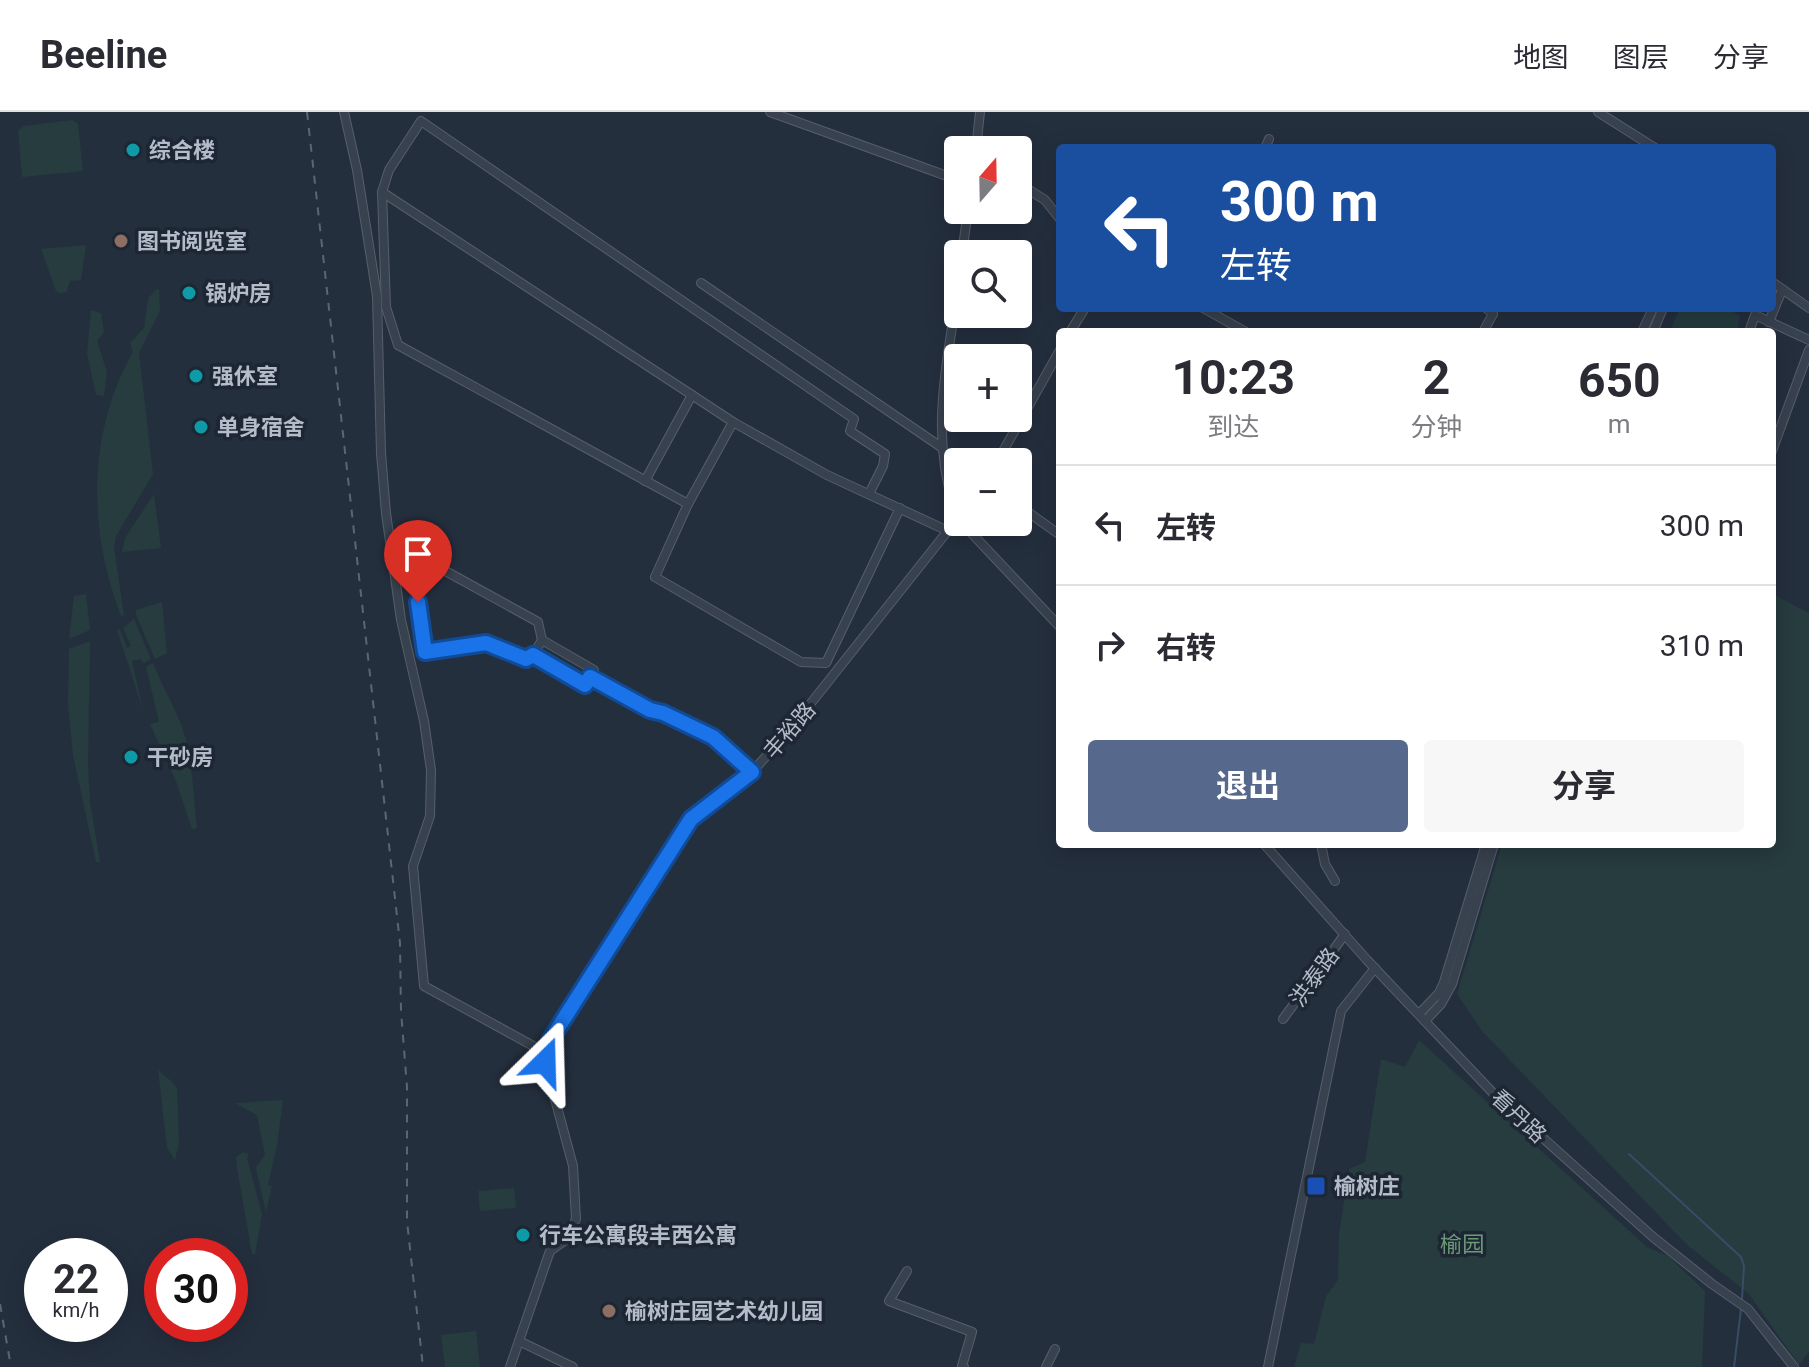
<!DOCTYPE html>
<html lang="zh">
<meta charset="utf-8">
<style>
body{margin:0;font-family:Roboto,"Noto Sans SC",sans-serif;background:#f7f7f7;color:#2b2b33;height:100vh;display:flex;flex-direction:column;font-size:30px;white-space:nowrap}
*{box-sizing:border-box;margin:0}
p{font-size:26px;color:#7c7c81}
.icon{flex:none;width:44px;height:44px;fill:none;stroke:currentColor;stroke-width:2;stroke-linecap:round;stroke-linejoin:round}
.map{position:relative;flex:1;overflow:hidden}
.panel{position:absolute;left:1056px;top:216px;width:720px;height:520px;display:flex;flex-direction:column;background:#fff;border-radius:8px;box-shadow:0 4px 20px #0003}
.panel>*{flex:none}
.banner{position:absolute;left:1056px;top:32px;width:720px;height:168px;border-radius:8px;box-shadow:0 4px 20px #0003;background:#1a4fa0;color:#fff;overflow:hidden}
.needle{width:52px;rotate:20deg}
.controls{position:absolute;left:944px;top:24px;display:grid;gap:16px}
.controls a{display:grid;place-items:center;width:88px;height:88px;border-radius:8px;background:#fff;box-shadow:0 4px 20px #0003;font-size:40px}
.speed{position:absolute;left:24px;top:1126px;display:flex;gap:16px;font-size:40px;font-weight:700;text-align:center}
.speed>*{display:grid;place-content:center;width:104px;height:104px;border-radius:50%;background:#fff;box-shadow:0 4px 20px #0003;line-height:1}
.speed small{font-size:20px;font-weight:400}
.speed .limit{border:12px solid #d22;background:#fff;color:#111}
.pin{position:absolute;display:grid;place-items:center;width:68px;height:68px;color:#fff;margin:-82px -34px;border-radius:50% 50% 50% 0;rotate:-45deg;box-shadow:0 0 8px #0007}
.pin .icon{rotate:45deg}
.me{position:absolute;width:88px;margin:-44px;rotate:22deg;stroke-linejoin:round;filter:drop-shadow(0 0 6px #0008)}
.turn{display:flex;align-items:center;gap:28px;height:168px;padding:0 32px;font-size:36px}
.turn .icon{width:104px;height:104px;stroke-width:2.5}
.turn b{display:block;font-size:56px;line-height:68px}
.eta{display:flex;justify-content:space-evenly;align-items:center;height:136px;text-align:center}
.eta b{font-size:48px;font-weight:700;line-height:56px}
.cta{display:flex;gap:16px;margin-top:auto;padding:16px 32px}
.cta a{flex:1;height:92px;border-radius:8px;background:#56698c;color:#fff;font-size:32px;font-weight:700;line-height:92px;text-align:center}
.cta a+a{background:#f7f7f7;color:#2b2b33}
ul{padding:0;list-style:none}
li{display:flex;align-items:center;gap:24px;height:120px;padding:0 32px;border-top:2px solid #e1e1e2}
li div{flex:1}
li b{display:block;font-size:30px}
li em{font-style:normal}
header{display:flex;align-items:center;gap:48px;box-sizing:border-box;height:112px;padding:0 40px;background:#fff;border-bottom:2px solid #e1e1e2}
header strong{font-size:38px}
nav{display:flex;gap:44px;margin-inline-start:auto;font-size:28px}
.map>svg:first-child{display:block}
</style>
<header>
<strong>Beeline</strong>
<nav><a>地图</a><a>图层</a><a>分享</a></nav>
</header>
<div class="map">
<svg width="1809" height="1255" viewBox="0 0 1809 1255">
<rect width="100%" height="100%" fill="#242f3e"/>
<g fill="#263c3f">
<polygon points="72,8 78,12 83,59 22,65 18,18 24,14"/>
<polygon points="86,133 81,168 70,169 67,179 61,182 56,179 41,137"/>
<path d="M159,177l1,22 -21,42 14,121 -37,62 -2,12 10,67 -3,1c-33,-85 -34,-183 12,-264l-3,-9 14,-15 4,-29 7,-9z"/>
<polygon points="1680,196 1724,196 1740,203 1737,220 1670,220"/>
<polygon points="91,198 101,201 104,220 97,229 107,260 104,284 96,283 87,241"/>
<polygon points="154,382 161,436 122,440 125,426"/>
<polygon points="86,482 90,518 69,527 74,484"/>
<polygon points="1772,482 1809,501 1809,1240 1799,1253 1749,1182 1686,1132 1482,919 1457,882 1502,732 1772,732"/>
<polygon points="162,490 167,541 155,547 136,503 136,498"/>
<polygon points="134,507 151,547 144,551 140,547 132,549 143,598 117,518 120,517 127,536 131,534 123,516"/>
<polygon points="90,529 88,651 90,690 100,750 96,750 73,643 68,592 69,537"/>
<path d="M153,551c9,24 23,45 31,70 9,29 9,64 13,95l-5,1 -16,-48 -26,-57 9,-2 -13,-55z"/>
<polygon points="1419,928 1647,1135 1668,1144 1705,1179 1702,1255 1294,1255 1301,1231 1314,1232 1326,1184 1338,1168 1339,1123 1349,1057 1365,1050 1381,947 1405,955"/>
<path d="M158,957c6,9 15,10 19,20l2,53 -4,18 -8,-12z"/>
<polygon points="283,988 277,1033 268,1073 272,1074 266,1100 257,1061 256,1055 265,1043 257,1003 235,991"/>
<polygon points="243,1040 249,1042 247,1046 262,1102 255,1143 252,1142 237,1056 236,1045"/>
<polygon points="514,1076 516,1096 480,1099 478,1079"/>
<polygon points="476,1219 480,1255 445,1255 441,1223"/>
</g>
<g fill="none" stroke-linecap="round" stroke-linejoin="round">
<g stroke="#394c67" stroke-width="2">
<polyline points="1629,1042 1741,1145 1744,1154 1742,1187"/>
<polyline points="1734,1255 1741,1197"/>
</g>
<defs>
<g id="minor">
<polyline points="344,0 357,58 377,184 381,341 386,401 401,508 424,609 431,658 430,704 413,754 424,874 546,941"/>
<polyline points="770,0 958,68"/>
<polyline points="1598,0 1655,36"/>
<polyline points="1268,36 1266,34 1269,27"/>
<polyline points="976,38 980,0"/>
<polyline points="1018,71 1045,88 1060,107"/>
<polyline points="382,80 389,58 421,9 854,307 850,319 885,342 883,354 869,382"/>
<polyline points="962,142 968,98"/>
<polyline points="1772,170 1809,196"/>
<polyline points="701,171 941,335"/>
<path d="M958,174c-11,83 -30,151 0,232"/>
<polyline points="1203,196 1246,220"/>
<polyline points="1769,210 1782,178"/>
<polyline points="1070,220 1085,196"/>
<polyline points="1483,220 1493,202 1486,196"/>
<polyline points="1642,220 1653,196"/>
<polyline points="1653,220 1663,196"/>
<polyline points="1749,220 1755,203 1809,228"/>
<polyline points="1772,339 1809,238"/>
<polyline points="997,350 1060,238"/>
<polyline points="645,369 692,283 733,310"/>
<polyline points="688,392 398,233 386,195 382,80 692,283"/>
<polyline points="1018,393 1060,423"/>
<polyline points="900,396 826,551 801,550 655,465 688,392 733,310 827,363 948,419"/>
<polyline points="961,410 1060,515"/>
<polyline points="533,543 526,547 486,531 425,540 411,440 538,510 542,528"/>
<polyline points="590,565 585,573 533,543 542,528 594,558 590,565 650,598 663,601 713,625 752,660"/>
<polyline points="1264,732 1367,848 1493,981 1653,1125 1712,1172 1748,1197 1794,1255"/>
<polyline points="1321,732 1325,752 1335,769"/>
<polyline points="1419,902 1439,881 1444,870 1486,732"/>
<polyline points="1283,907 1345,822"/>
<polyline points="1425,909 1441,892 1452,872 1494,732"/>
<polyline points="907,1159 889,1189 972,1220 962,1254 964,1255"/>
<polyline points="519,1229 573,1255"/>
<polyline points="510,1255 550,1139 567,1127 576,1107 573,1054 545,950 551,927 691,707 752,660 788,620 958,406"/>
<polyline points="1046,1255 1055,1237"/>
<polyline points="1268,1255 1341,899 1375,856"/>
</g>
</defs>
<use href="#minor" stroke="#565f6c" stroke-width="10"/>
<use href="#minor" stroke="#38414e" stroke-width="8"/>
<g stroke="#5a6575" stroke-width="2" stroke-dasharray="8 8" stroke-linecap="butt">
<polyline points="307,0 400,831 401,899 407,975 407,1109 423,1255"/>
<polyline points="0,1192 11,1255"/>
</g>
</g>
<g fill="none" stroke-linecap="round" stroke-linejoin="round">
<defs>
<polyline id="route" points="418,490 425,540 486,531 526,547 533,543 585,573 590,565 650,598 663,601 713,625 752,660 691,707 551,927 545,950"/>
</defs>
<use href="#route" stroke="#114b97" stroke-width="20"/>
<use href="#route" stroke="#1a73e8" stroke-width="14"/>
</g>
<g fill="#0f9aa8" stroke="#1d2633" stroke-width="3">
<circle cx="133" cy="38" r="8"/>
<circle cx="189" cy="181" r="8"/>
<circle cx="196" cy="264" r="8"/>
<circle cx="201" cy="315" r="8"/>
<circle cx="131" cy="645" r="8"/>
<circle cx="523" cy="1123" r="8"/>
</g>
<g fill="#8d6e63" stroke="#1d2633" stroke-width="3">
<circle cx="121" cy="129" r="8"/>
<circle cx="609" cy="1199" r="8"/>
</g>
<rect fill="#1a4fb4" stroke="#1d2633" stroke-width="3" x="1306" y="1064" width="20" height="20" rx="4"/>
<g text-anchor="middle" stroke-width="7" stroke-linejoin="round" paint-order="stroke">
<g font-size="22" font-weight="bold" fill="#b4bcc9" stroke="#1d2633" text-anchor="start">
<text x="149" y="46">综合楼</text>
<text x="137" y="137">图书阅览室</text>
<text x="205" y="189">锅炉房</text>
<text x="212" y="272">强休室</text>
<text x="217" y="323">单身宿舍</text>
<text x="147" y="653">干砂房</text>
<text x="1334" y="1082">榆树庄</text>
<text x="539" y="1131">行车公寓段丰西公寓</text>
<text x="625" y="1207">榆树庄园艺术幼儿园</text>
</g>
<g font-size="22" fill="#b4bcc9" stroke="#1d2633">
<text transform="translate(789 618) rotate(-49)" y="8">丰裕路</text>
<text transform="translate(1314 865) rotate(-54)" y="8">洪泰路</text>
<text transform="translate(1519 1004) rotate(43)" y="8">看丹路</text>
</g>
<g font-size="22" fill="#6b9a76" stroke="#1d2633">
<text x="1462" y="1140">榆园</text>
</g>
</g>
</svg>
<div class="controls">
<a><svg class="needle" viewBox="-14 -14 28 28"><path d="M0-13l5 13h-10z" fill="#e53935"/><path d="M0 13l5-13h-10z" fill="#7c7c81"/></svg></a>
<a><svg class="icon" aria-label="search" viewBox="0 0 24 24"><circle cx="10" cy="10" r="6"/><path d="M15 15l6 6"/></svg></a>
<a>+</a>
<a>−</a>
</div>
<div class="speed"><div>22<small>km/h</small></div><div class="limit">30</div></div>
<div class="pin" style="left:418px;top:490px;background:#d93025"><svg class="icon" aria-label="arrive" viewBox="0 0 24 24"><path d="M6 21V4h12l-3 4 3 4H6"/></svg></div>
<svg class="me" style="left:545px;top:950px" viewBox="-20 -20 40 40"><path d="M0-17L14 15 0 8-14 15z" fill="#1a73e8" stroke="#fff" stroke-width="4"/></svg>
<div class="banner">
<div class="turn"><svg class="icon" aria-label="left" viewBox="0 0 24 24"><path d="M17 20v-9H6M10 6l-5 5 5 5"/></svg><div><b>300 m</b>左转</div></div>
</div>
<section class="panel">
<div class="eta">
<div><b>10:23</b><p>到达</p></div>
<div><b>2</b><p>分钟</p></div>
<div><b>650</b><p>m</p></div>
</div>
<ul>
<li><svg class="icon" aria-label="left" viewBox="0 0 24 24"><path d="M17 20v-9H6M10 6l-5 5 5 5"/></svg><div><b>左转</b></div><em>300 m</em></li>
<li><svg class="icon" aria-label="right" viewBox="0 0 24 24"><path d="M7 20v-9h11M14 6l5 5-5 5"/></svg><div><b>右转</b></div><em>310 m</em></li>
</ul>
<div class="cta"><a>退出</a><a>分享</a></div>
</section>
</div>
